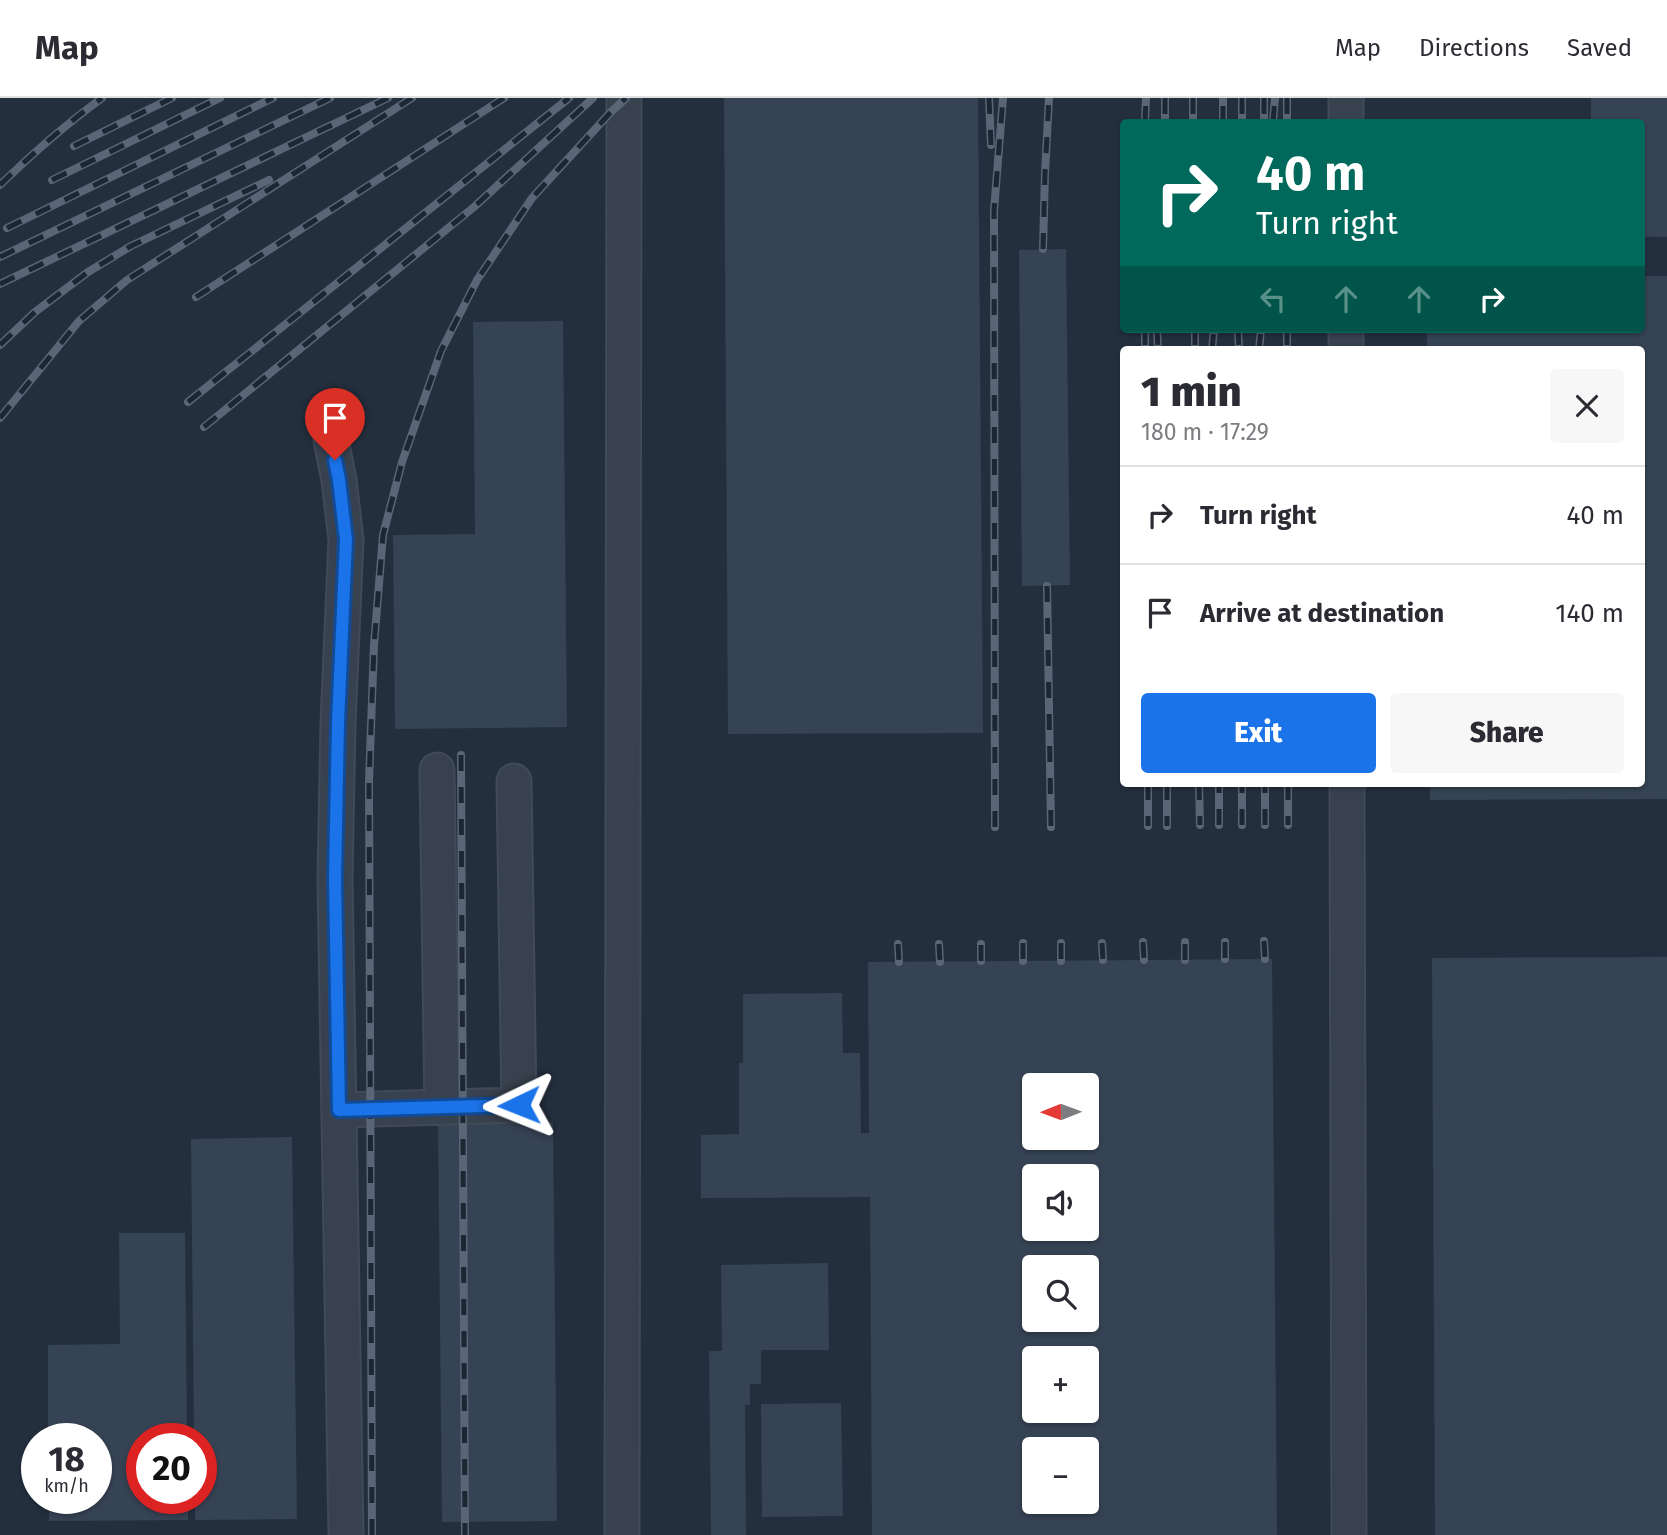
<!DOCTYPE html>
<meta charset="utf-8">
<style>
body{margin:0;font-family:"Fira Sans",sans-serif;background:#f7f7f7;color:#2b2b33;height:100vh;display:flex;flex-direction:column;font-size:26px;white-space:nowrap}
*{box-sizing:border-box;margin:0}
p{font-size:23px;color:#7c7c81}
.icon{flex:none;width:38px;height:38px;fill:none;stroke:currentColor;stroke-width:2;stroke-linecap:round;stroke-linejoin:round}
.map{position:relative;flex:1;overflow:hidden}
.side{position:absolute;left:1120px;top:248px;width:525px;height:441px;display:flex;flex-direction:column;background:#fff;border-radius:7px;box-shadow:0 2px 5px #0004}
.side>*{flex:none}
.top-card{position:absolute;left:1120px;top:21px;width:525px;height:214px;border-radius:7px;box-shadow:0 2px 5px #0004;background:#00695c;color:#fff;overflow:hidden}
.needle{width:46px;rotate:269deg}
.controls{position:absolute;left:1022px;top:975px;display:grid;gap:14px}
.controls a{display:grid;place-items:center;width:77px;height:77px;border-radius:7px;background:#fff;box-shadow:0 2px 5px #0004;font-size:35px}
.speed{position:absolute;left:21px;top:1325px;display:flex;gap:14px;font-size:35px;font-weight:700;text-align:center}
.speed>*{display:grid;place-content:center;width:91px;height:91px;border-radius:50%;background:#fff;box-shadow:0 2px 5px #0004;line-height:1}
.speed small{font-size:18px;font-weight:400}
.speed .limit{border:10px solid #d22;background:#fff;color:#111}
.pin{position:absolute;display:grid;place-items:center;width:60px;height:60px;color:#fff;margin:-72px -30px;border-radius:50% 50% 50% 0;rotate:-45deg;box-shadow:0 0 7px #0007}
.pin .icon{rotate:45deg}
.me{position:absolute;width:77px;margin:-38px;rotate:268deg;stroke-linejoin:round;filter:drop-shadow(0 0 5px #0008)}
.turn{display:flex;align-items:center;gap:24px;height:147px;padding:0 21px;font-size:32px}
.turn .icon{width:91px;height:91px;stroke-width:2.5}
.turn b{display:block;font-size:49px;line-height:60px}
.lanes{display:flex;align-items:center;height:66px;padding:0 21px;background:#0003;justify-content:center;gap:35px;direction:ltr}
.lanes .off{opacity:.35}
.round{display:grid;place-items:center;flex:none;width:74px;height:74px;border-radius:7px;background:#f7f7f7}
.headline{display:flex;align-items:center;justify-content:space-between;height:119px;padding:0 21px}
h1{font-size:42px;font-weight:800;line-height:52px}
.action{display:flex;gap:14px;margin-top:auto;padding:14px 21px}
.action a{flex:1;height:80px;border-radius:7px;background:#1a73e8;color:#fff;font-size:28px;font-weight:800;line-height:80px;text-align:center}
.action a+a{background:#f7f7f7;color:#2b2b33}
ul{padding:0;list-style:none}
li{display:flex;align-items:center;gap:21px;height:98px;padding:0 21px;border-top:2px solid #e1e1e2}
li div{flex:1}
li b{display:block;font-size:26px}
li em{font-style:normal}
header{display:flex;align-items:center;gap:42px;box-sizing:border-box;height:98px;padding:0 35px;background:#fff;border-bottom:2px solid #e1e1e2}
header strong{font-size:33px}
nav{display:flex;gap:38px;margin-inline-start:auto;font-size:24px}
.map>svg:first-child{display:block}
</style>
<header>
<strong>Map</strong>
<nav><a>Map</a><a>Directions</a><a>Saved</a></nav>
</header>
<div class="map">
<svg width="1667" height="1437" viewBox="0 0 1667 1437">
<rect width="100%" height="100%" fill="#242f3e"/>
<g fill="#364354" fill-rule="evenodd">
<polygon points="724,0 978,0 983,635 728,636"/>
<polygon points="1591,0 1667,0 1667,139 1642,139 1642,24 1591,24"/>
<polygon points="1066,151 1070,487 1022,488 1019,152"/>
<polygon points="1642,178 1667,178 1667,701 1430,702 1430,686 1642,686 1642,252 1427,252 1427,231 1642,231"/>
<polygon points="563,223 567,629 395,631 393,437 475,436 473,224"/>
<polygon points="1667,859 1667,1437 1435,1437 1432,860"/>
<path d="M1272,861l5,576h-405l-2,-338 -169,1v-63l38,-1v-71h4v-69l99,-1 1,60h17l1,80h8l-1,-171zM1034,987h53v53h-53zM1034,1078h53v52h-53zM1034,1169h53v53h-53zM1034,1260h53v52h-53zM1034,1351h53v53h-53z"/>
<polygon points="553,1024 557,1423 442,1424 438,1025"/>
<polygon points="292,1039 297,1421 195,1422 195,1400 201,1400 201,1340 194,1340 191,1041"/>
<polygon points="119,1135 185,1135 187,1340 142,1340 142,1400 188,1400 188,1422 49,1423 49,1400 96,1400 96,1340 48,1340 48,1247 120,1246"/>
<polygon points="828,1165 829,1252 761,1252 761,1286 750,1286 750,1307 745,1307 746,1437 711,1437 709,1253 722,1253 721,1167"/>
<polygon points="841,1305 843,1418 762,1419 761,1306"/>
</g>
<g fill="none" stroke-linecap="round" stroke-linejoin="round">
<defs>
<g id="minor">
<polyline points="1346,0 1346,24"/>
<polyline points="1346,231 1346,252"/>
<polyline points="331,342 339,382 346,442 338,625 335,781 346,1437"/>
<polyline points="437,672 442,1010"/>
<polyline points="1347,686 1349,1437"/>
<polyline points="339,1012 519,1007 514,683"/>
<polyline points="622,1437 624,0"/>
</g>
</defs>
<use href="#minor" stroke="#414a57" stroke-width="37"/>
<use href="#minor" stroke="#38414e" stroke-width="33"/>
<defs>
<g id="rail">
<polyline points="989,0 991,47"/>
<polyline points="1165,0 1165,24"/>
<polyline points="1193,0 1193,24"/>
<polyline points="1242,0 1242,24"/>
<polyline points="1264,0 1264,24"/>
<polyline points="1287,0 1287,24"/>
<polyline points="1145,24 1146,0"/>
<polyline points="1223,24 1223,0"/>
<polyline points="1273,24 1275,0"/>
<polyline points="74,48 172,0"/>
<polyline points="52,82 220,0"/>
<path d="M0,87c32,-31 65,-60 102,-87"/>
<polyline points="7,130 273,0"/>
<polyline points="1043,151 1045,75 1049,0"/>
<polyline points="0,159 330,0"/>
<polyline points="0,186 388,0"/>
<polyline points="196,199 504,0"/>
<polyline points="1145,231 1145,252"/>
<polyline points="1157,231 1158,252"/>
<polyline points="1195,231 1195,252"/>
<polyline points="1238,231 1239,252"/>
<polyline points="1287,231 1287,252"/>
<polyline points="0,247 35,214 88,174 131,148 269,82"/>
<polyline points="1212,252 1214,231"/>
<polyline points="1259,252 1261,231"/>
<polyline points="188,304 569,0"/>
<polyline points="0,320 79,223 127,182 412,0"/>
<polyline points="204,329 474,109 593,0"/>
<polyline points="1047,488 1051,729"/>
<polyline points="461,657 465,1437"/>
<polyline points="1148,686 1148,728"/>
<polyline points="1167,686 1167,728"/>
<polyline points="1199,686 1200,727"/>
<polyline points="1288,686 1288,727"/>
<polyline points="1219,727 1219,686"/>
<polyline points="1242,727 1242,686"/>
<polyline points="1265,727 1265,686"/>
<polyline points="995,729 994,113 1003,0"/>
<polyline points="1264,843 1265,861"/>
<polyline points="1143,844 1144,862"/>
<polyline points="1225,844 1225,861"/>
<polyline points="1023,845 1023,863"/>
<polyline points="1061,845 1061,863"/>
<polyline points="1102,845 1103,862"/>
<polyline points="898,846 899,864"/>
<polyline points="939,846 940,864"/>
<polyline points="1185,862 1185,844"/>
<polyline points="981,863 981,846"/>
<polyline points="372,1437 369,684 374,547 383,437 402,364 441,253 477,182 532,100 610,15 626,0"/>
</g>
</defs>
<use href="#rail" stroke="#5a6575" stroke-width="8"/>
<use href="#rail" stroke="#1d2633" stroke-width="5" stroke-dasharray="16" stroke-linecap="butt"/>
</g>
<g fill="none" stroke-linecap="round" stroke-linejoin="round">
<defs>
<polyline id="route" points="335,362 339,382 346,442 338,625 335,781 339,1012 519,1007"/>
</defs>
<use href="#route" stroke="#114b97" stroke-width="18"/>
<use href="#route" stroke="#1a73e8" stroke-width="12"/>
</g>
</svg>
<div class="controls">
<a><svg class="needle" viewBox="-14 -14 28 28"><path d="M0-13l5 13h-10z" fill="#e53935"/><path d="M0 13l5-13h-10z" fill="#7c7c81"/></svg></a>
<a><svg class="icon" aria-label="sound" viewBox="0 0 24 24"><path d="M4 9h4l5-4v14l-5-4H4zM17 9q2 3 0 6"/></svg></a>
<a><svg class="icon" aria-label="search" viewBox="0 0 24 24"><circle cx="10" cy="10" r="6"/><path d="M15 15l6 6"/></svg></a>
<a>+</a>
<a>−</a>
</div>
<div class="speed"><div>18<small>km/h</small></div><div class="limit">20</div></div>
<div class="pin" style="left:335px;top:362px;background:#d93025"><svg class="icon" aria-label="arrive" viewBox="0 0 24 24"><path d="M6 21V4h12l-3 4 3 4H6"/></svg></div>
<svg class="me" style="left:519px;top:1007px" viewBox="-20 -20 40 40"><path d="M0-17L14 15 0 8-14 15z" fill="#1a73e8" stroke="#fff" stroke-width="4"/></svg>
<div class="top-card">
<div class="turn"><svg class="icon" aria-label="right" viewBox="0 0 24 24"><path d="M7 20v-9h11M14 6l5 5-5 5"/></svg><div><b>40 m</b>Turn right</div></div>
<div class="lanes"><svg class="icon off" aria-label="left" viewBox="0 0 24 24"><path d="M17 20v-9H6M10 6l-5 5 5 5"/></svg><svg class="icon off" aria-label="ahead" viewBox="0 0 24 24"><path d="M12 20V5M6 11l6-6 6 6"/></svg><svg class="icon off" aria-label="ahead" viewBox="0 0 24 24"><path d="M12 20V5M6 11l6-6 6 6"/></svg><svg class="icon" aria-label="right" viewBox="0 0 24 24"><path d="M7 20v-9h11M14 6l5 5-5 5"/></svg></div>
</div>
<section class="side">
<div class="headline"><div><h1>1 min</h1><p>180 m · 17:29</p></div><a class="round"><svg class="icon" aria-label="close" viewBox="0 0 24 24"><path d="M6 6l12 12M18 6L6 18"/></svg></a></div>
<ul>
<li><svg class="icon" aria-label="right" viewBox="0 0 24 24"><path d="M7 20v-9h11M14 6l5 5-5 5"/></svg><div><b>Turn right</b></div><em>40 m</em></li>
<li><svg class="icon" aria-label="arrive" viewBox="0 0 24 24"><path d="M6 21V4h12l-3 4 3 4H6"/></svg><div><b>Arrive at destination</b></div><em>140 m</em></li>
</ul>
<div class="action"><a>Exit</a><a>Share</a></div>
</section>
</div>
